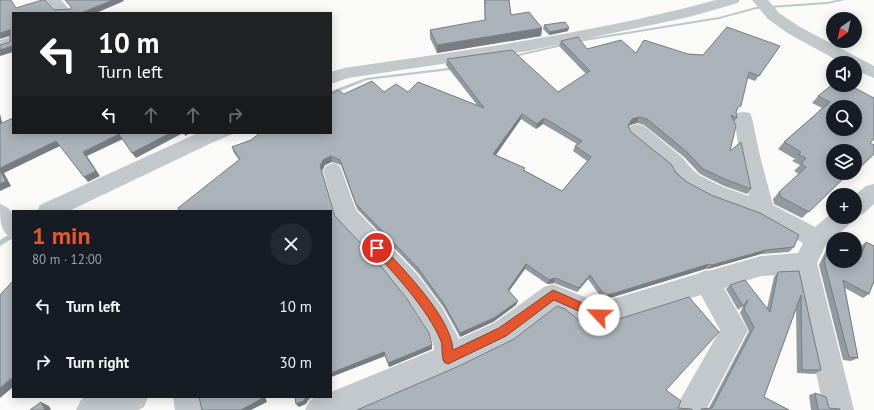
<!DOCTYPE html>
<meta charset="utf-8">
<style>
body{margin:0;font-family:"PT Sans",sans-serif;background:#242831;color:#f1f3f6;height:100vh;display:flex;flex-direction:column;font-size:15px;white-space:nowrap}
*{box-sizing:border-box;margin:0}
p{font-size:13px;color:#9ea1a6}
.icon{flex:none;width:22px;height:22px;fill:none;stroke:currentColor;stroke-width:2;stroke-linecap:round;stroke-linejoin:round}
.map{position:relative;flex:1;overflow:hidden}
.sheet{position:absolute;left:12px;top:210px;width:320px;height:188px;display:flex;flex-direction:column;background:#171b24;border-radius:0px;box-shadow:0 2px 10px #0003}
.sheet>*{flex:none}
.top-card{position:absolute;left:12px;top:12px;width:320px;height:122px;border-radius:0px;box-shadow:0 2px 10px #0003;background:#202124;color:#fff;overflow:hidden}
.needle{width:26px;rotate:214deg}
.fabs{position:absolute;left:826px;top:12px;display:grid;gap:8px}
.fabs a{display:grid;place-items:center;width:36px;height:36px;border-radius:50%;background:#171b24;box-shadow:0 2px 10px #0003;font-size:20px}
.pin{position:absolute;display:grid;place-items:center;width:34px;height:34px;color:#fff;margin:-17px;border:2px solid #fff;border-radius:50%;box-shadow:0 1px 4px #0007}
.me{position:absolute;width:44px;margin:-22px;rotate:294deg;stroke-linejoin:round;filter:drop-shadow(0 0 3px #0008)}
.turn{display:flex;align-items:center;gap:14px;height:84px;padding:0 20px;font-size:18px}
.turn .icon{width:52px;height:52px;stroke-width:2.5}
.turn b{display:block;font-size:28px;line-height:34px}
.lanes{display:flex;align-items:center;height:38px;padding:0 20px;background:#0003;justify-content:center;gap:20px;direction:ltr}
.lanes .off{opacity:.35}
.round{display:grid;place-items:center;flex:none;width:42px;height:42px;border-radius:21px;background:#242831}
.overview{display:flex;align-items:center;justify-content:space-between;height:68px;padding:0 20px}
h1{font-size:24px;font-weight:600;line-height:30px;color:#e4572e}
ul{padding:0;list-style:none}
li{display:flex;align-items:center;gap:12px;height:56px;padding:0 20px}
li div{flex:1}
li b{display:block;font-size:15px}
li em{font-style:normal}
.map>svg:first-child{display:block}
</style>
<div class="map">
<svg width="874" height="410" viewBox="0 0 874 410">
<rect width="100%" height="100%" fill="#fafaf8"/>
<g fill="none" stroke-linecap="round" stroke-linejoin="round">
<g fill="#bbc7cb" fill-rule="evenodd">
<polygon points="837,0 845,0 827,4 756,9 719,19 584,41 510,58 508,57 510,56 584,39 719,17 756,7 827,2"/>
<polygon points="456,67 458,68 458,69 367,80 331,95 331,91 366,78"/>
<polygon points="226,133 234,133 233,134 218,140 216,141 213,139 214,138"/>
<polygon points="13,232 13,238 0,246 0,240"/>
</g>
<g fill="#c3c8cc" fill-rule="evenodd">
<polygon points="46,0 61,0 73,13 57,13"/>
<path d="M716,0h24l-2,3 -49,14 -161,34 -180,27 -17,6v-12l13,-4c125,-18 250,-35 372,-68z"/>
<polygon points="752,0 768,0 779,13 800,27 874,66 874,78 855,70 855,63 842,63 789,34 768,19"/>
<polygon points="13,36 13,46 0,50 0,40"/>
<path d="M743,112l7,1 2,5 8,38 13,49 42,22 18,-15v5h21l-3,6 -26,23 -8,17 37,147h-30l-29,-136 -34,2 -37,12 24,42 -42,80h-31l5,-10 40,-70 -19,-35 -102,32 -44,-19 -43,33 -54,27 -97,42h-56l5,-10 6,-3h15v-5l103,-42c-1,-30 -74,-105 -96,-130l-3,-6 -12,-43 3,-5 7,-3 7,3 16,44 61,64 26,35 16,30 35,-16 50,-36 9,-3 46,19 98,-29 9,-4 2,1 53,-15 37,-3 5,-10 -47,-26 -48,-18 -24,-13 -9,-8 -6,-10 -39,-32 -3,-5 3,-5 7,-2 7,2 39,32 7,9 9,8 24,12 26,9 -9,-40 -6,-38 2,-5z"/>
<polygon points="198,133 225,133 222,138 69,211 37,211 40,205"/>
<polygon points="874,184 874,204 863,214 855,217 855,195 866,186"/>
<path d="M0,204c18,6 13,17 13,33 -13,-2 -13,-19 -13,-33z"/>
<polygon points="85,397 148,397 144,407 138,410 76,410 81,400"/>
<polygon points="173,397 201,397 205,410 175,410"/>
</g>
</g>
<g fill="#929a9f" fill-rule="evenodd">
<polygon points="484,0 509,0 511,15 542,28 541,36 437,53 430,38 430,30 485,21"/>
<polygon points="544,25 568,31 549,35 543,29"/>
<path d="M561,41l26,8 49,4 67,2 77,-9 -25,35 -8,-3 -10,33 -1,1 1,6 -3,4 -4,29 21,38 -4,5 -23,-8 -24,-12 -16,-17 -40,-32 -7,-2 -7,2 -2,2 3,5 56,50 107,65 -5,5 -28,2 -53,15h-3l-102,31 -15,-21 -11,13 -23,-9 -7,1 -22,-15 -16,22 7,14 -23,17 -33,15 -16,-29 -26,-35 -61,-64 -16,-44 -9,-3 -7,3 -3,6 13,45 97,129v4l-43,18 -4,-11 -54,21v-166l-92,-51 -5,-7 -2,-6 19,-7 93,-46 40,-2h24l69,13 -31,-40 1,-6 111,33 28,-18 -27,-28zM521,119l15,10 7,-5 34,20 -2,2 -2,5 14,10 -25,30 -38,-21 1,-2 -29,-13z"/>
<polygon points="833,84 870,143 874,154 855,173 855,151 833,173 855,173 850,177 847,175 802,218 774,204 773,199 779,192 799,174 794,171 800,165 792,161 795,159 778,149 784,142 822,108 812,103 818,96"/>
<polygon points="833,242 858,255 861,246 866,242 874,246 874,284 873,283 869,294 863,298 845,288 858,358 851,361 843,360 819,265 828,246"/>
<polygon points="799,271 821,370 815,374 797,373 796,309 764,397 789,410 709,408 749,331 740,313 743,306 738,310 726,289 730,285 767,308 774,277 778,272"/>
<polygon points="815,393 829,408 840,410 811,410 809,395"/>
</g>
<g fill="#777d82">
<polygon points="113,0 123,0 124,1 96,13 81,13"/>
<polygon points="542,28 541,36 437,53 437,45"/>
<polygon points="569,28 568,31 549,35 550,32"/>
<polygon points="10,30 13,35 0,39 0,33"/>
<polygon points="13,46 13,52 0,56 0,50"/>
<polygon points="0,114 4,129 0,125"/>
<polygon points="522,114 521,119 493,159 493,154"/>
<polygon points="639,117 637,123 630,125 626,132 632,119"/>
<polygon points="544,118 543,124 536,129 537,124"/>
<polygon points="170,133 183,133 136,158 132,153"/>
<polygon points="184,133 190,133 185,136"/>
<polygon points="119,134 123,139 87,156 100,176 88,182 84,177 83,152"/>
<polygon points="56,141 60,146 4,173 11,186 0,191 0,168"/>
<polygon points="331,156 332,162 325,165 322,171 320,166 323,160"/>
<polygon points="766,250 761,254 708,269 712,265"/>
<polygon points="526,264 525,269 507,294 508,290"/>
<polygon points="709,264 705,269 603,300 605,296"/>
<polygon points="590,275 588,279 577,292 579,288"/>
<polygon points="555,278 554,283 547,284 549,280"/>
<polygon points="518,301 516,305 493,322 460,337 460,333"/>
<polygon points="432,345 432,349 389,367 388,363"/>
<polygon points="384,352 385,356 331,377 331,373"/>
<polygon points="13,377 13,387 0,398 0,388"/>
<polygon points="263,397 265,397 267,402 251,410 241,410"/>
<polygon points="306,397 313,397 309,399 306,404 299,407 296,404"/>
<polygon points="41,402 49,406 51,410 45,410"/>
</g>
<g fill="#aab3b9" stroke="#777d82" fill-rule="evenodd">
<polygon points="0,0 11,0 16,8 42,0 45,0 54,10 71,9 71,7 65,0 113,0 81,13 13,13 13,46 0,50 0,45 10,42 10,30 0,33"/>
<polygon points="485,0 509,0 511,15 529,12 542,28 437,45 430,30 485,20"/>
<polygon points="565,22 569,28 550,32 544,25"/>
<path d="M727,27l53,19 -21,30 -10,-4 -8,34 -3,1 -2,5 1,6 -6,-3 5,11 -6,25 11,-9 10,47 -24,-9 -24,-11 -16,-17 -40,-33 -8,-2 -7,2 -4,7 3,6 40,32 6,10 10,8 24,13 49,18 39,22 -5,12 -28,3 -54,15 -3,-1 -104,32 -15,-21 -11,13 -24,-10 -6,2 -23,-16 -18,26 10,11 -24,17 -34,15 -16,-29 -26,-36 -62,-64 -16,-44 -9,-4 -8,4 -3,6 15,50 41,44 31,39 22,34 3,12 -44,18 -4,-11 -53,21v-162h-152l-1,-3 62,-49 -8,-12 19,-7 9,-7h71v-39l7,-4 6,4 28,-13 12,11 12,-8 12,8 10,-10 66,26 -37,-49 65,-9 46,42 32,-21 -29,-30 17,-4 9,12 34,-9 15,13 8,-13 44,14 15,1zM522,114l15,10 7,-6 38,23 -7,5 16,11 -29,34 -39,-21 2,-2 -32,-14z"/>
<path d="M833,84v1h16l25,13v41l-4,4 4,2v9l-17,16 -2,-1v-18h-22v22h16l-40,39 -28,-15 -2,-5 27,-25 -5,-3 5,-6 -8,-4 3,-2 -17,-10 46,-40 -12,-6zM833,107h22v22h-22z"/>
<polygon points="13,118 13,133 170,133 132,153 119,134 83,152 96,171 84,177 56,141 0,168 0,124"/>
<polygon points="0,171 6,181 0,184"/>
<polygon points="833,242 833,261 855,261 855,253 861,257 866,242 874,246 874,281 869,294 843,280 858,358 849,357 824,261"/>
<polygon points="799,271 821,370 802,370 801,295 764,397 789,410 701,410 701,409 712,408 754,327 744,309 748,300 743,306 730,285 745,280 770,312 778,272"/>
<polygon points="13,281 13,377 0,388 0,295"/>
<polygon points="689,297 719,332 666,390 681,401 678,408 691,409 693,410 357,410 459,366 514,339 557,306 565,309 597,334 619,319"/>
<polygon points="815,393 826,397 829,408 840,409 840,410 818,410"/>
<polygon points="199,397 263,397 263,398 241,410 202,410"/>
<polygon points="295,397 306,397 304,401 296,404"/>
<polygon points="41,402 45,410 30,410"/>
</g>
<path fill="#e4572e" stroke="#94391e" d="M377,244l4,1c22,24 70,72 72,105l46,-22 54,-38 50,22 1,3 -1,4 -4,1 -45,-20 -48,36 -58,28 -4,-2c-3,-7 -1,-15 -3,-21 -14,-33 -44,-64 -67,-90l-2,-3 2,-3z"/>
</svg>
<div class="fabs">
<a><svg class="needle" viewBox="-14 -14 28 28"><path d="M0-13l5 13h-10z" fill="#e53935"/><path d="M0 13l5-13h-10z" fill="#9ea1a6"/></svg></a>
<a><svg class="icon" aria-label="sound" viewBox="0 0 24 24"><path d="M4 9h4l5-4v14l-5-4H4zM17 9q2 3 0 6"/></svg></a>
<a><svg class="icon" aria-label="search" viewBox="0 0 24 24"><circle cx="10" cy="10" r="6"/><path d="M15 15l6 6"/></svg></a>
<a><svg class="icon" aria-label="layers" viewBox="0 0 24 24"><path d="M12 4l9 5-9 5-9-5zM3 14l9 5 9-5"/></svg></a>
<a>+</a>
<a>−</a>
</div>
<div class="pin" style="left:377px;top:248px;background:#d93025"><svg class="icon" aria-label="arrive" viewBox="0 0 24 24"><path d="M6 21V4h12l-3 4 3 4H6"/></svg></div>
<svg class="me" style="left:599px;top:315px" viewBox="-20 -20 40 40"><circle r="19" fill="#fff"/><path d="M0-13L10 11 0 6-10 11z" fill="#e4572e"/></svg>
<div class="top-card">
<div class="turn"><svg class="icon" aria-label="left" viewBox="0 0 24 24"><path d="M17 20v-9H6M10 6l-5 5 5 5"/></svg><div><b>10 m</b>Turn left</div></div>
<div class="lanes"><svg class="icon" aria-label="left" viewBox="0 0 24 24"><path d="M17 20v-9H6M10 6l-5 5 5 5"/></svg><svg class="icon off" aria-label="ahead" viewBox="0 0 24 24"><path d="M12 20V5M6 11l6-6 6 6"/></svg><svg class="icon off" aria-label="ahead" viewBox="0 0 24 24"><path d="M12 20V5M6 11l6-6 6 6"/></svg><svg class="icon off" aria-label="right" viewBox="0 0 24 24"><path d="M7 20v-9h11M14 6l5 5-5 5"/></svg></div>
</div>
<section class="sheet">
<div class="overview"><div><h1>1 min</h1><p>80 m · 12:00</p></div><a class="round"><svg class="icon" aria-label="close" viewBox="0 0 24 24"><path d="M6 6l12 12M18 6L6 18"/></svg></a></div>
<ul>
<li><svg class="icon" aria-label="left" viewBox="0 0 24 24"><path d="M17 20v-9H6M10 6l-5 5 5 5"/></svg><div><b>Turn left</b></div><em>10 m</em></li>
<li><svg class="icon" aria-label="right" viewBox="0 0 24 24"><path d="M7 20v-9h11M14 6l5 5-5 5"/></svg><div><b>Turn right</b></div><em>30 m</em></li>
</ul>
</section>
</div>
